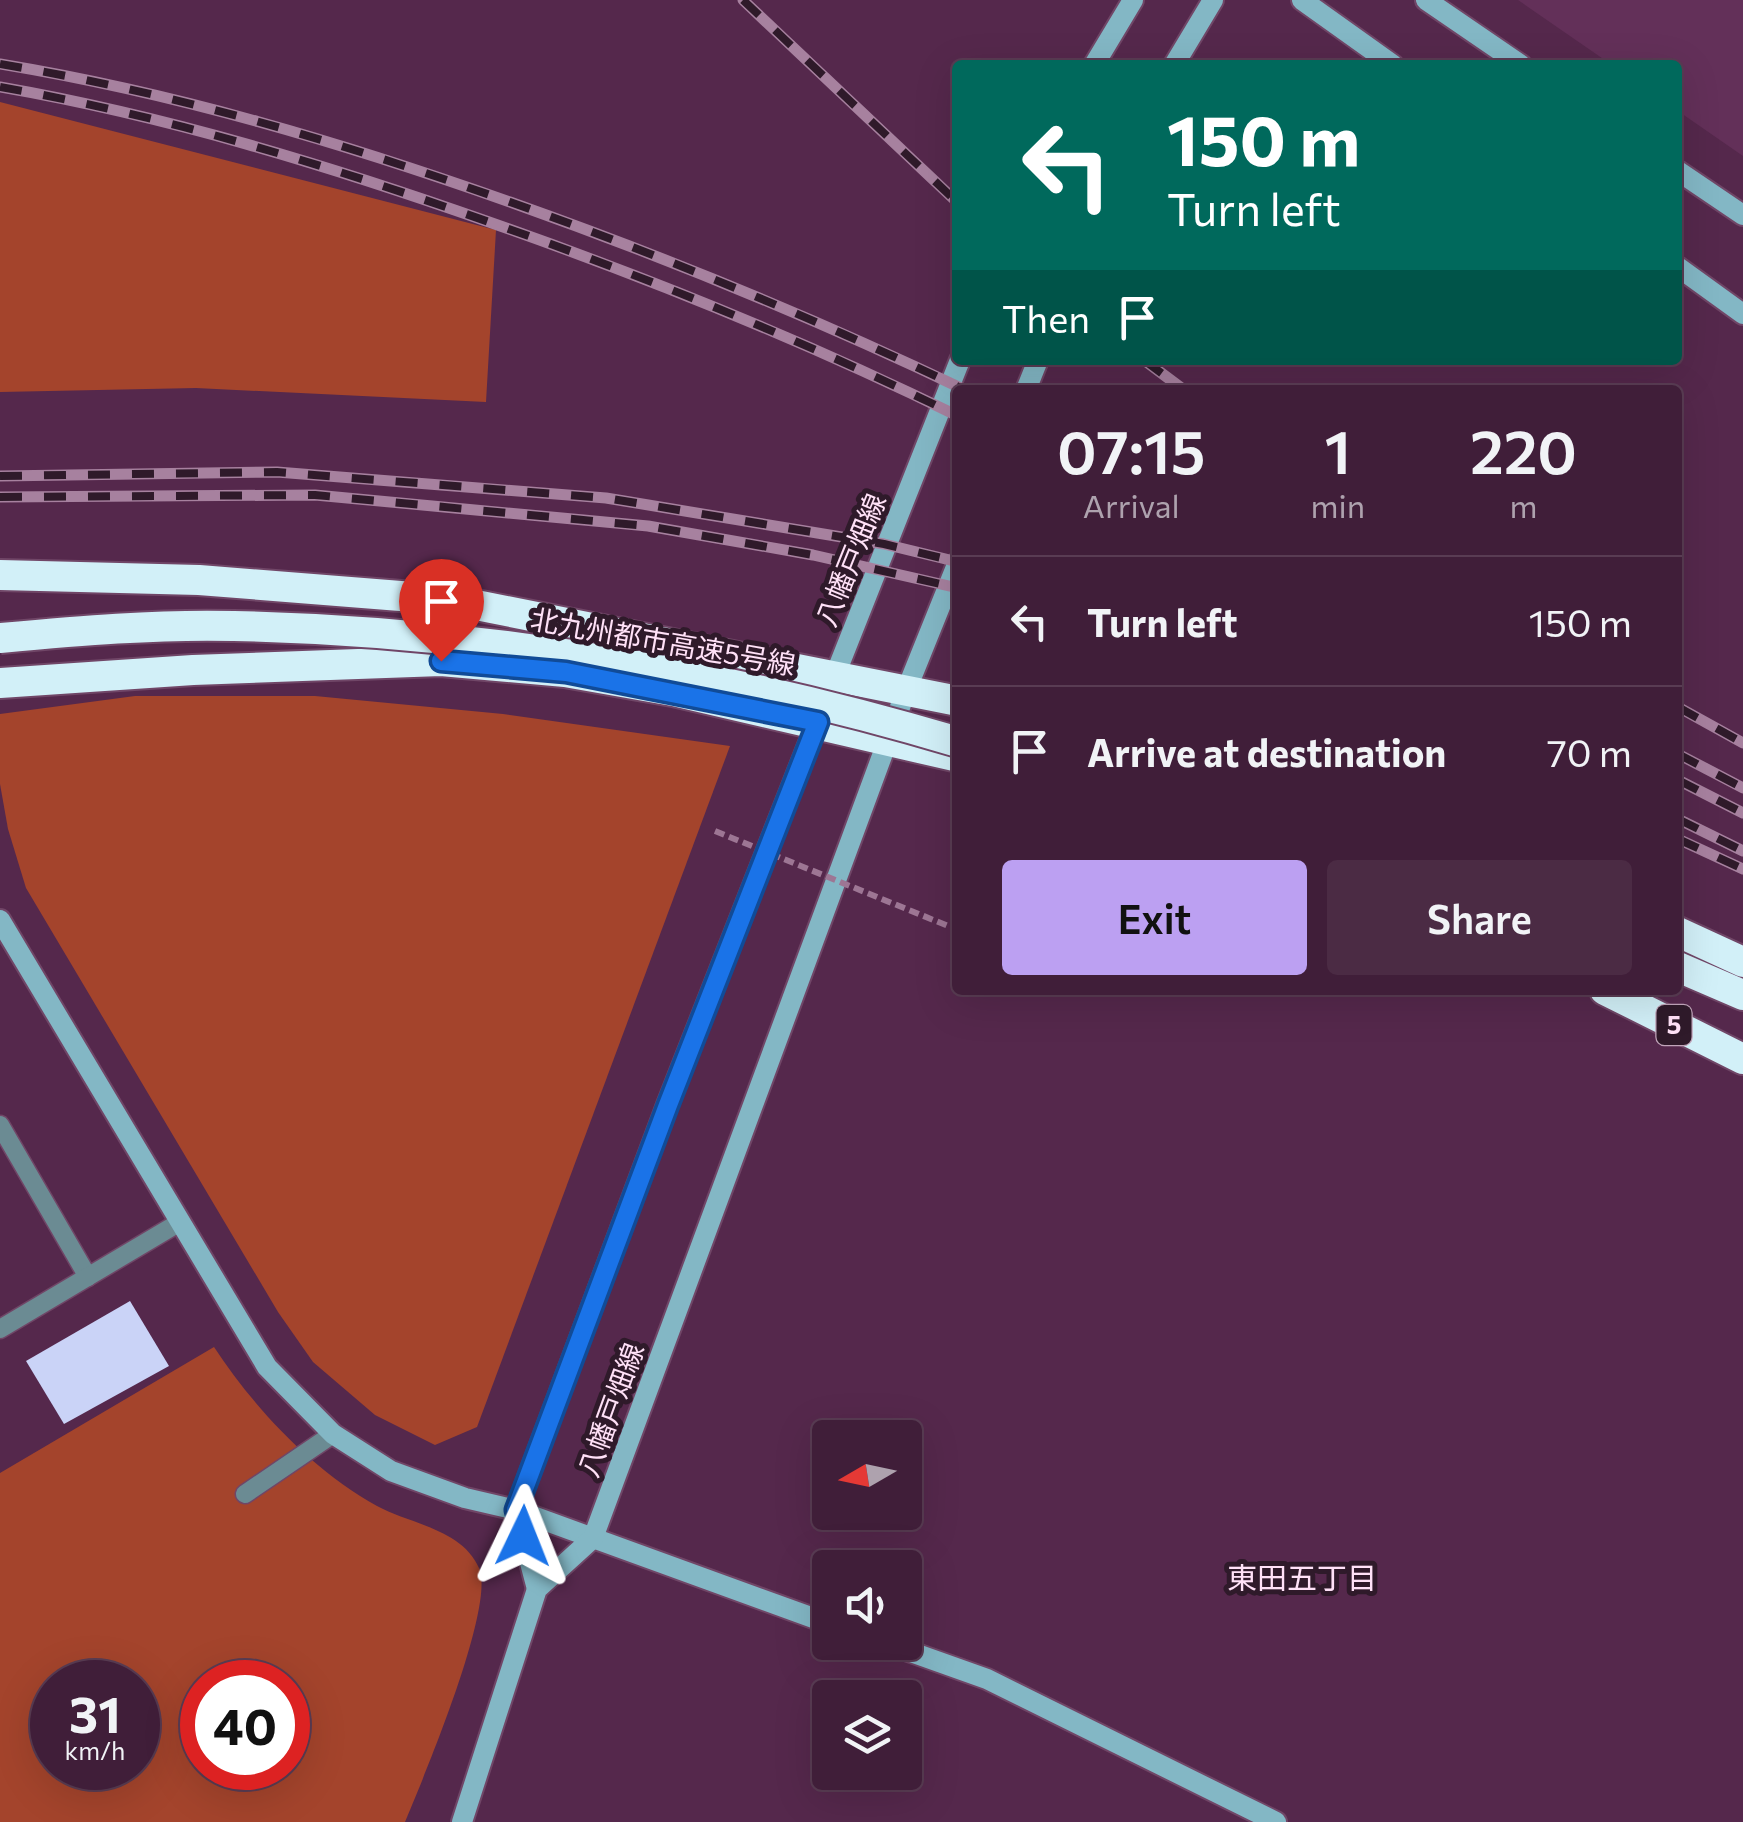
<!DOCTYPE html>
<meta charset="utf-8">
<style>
body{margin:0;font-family:Commissioner,"Noto Sans JP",sans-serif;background:#4b2b44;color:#f1f3f6;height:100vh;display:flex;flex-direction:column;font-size:38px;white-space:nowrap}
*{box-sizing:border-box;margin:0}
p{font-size:32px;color:#aea2ae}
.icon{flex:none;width:55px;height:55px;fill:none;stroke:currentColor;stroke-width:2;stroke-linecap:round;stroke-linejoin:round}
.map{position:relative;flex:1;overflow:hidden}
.sheet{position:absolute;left:952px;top:385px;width:730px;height:610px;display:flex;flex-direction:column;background:#401e39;border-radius:10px;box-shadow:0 10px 40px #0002,0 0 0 2px #593c53}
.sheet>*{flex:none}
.top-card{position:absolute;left:952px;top:60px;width:730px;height:305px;border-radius:10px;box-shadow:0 10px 40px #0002,0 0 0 2px #593c53;background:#00695c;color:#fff;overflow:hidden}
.needle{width:65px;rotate:261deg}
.tools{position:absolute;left:812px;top:1420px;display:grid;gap:20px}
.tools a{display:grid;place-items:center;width:110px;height:110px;border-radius:10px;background:#401e39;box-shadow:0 10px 40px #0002,0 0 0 2px #593c53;font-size:50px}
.speed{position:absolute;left:30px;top:1660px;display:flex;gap:20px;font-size:50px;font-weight:700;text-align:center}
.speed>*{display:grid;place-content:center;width:130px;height:130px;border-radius:50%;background:#401e39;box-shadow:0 10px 40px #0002,0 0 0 2px #593c53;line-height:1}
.speed small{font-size:25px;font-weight:400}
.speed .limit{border:15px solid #d22;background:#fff;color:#111}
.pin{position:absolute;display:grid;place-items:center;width:85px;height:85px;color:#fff;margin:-102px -42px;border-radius:50% 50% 50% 0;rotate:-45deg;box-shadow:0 0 10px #0007}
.pin .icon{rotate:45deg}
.me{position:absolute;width:110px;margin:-55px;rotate:2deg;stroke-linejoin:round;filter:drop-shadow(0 0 8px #0008)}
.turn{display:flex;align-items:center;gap:35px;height:210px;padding:0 50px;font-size:45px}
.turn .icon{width:130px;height:130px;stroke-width:2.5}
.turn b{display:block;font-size:70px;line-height:85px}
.then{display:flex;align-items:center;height:95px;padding:0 50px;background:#0003;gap:20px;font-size:38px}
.eta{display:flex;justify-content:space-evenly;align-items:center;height:170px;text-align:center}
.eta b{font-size:60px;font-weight:600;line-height:70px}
.action{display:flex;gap:20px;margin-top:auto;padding:20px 50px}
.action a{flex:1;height:115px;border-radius:10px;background:#bca0f2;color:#111;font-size:40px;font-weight:600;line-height:115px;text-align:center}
.action a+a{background:#4b2b44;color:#f1f3f6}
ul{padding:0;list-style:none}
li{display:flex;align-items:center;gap:30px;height:130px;padding:0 50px;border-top:2px solid #593c53}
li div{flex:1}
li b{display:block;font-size:38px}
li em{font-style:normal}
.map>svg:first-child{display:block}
</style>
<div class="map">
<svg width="1743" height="1822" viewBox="0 0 1743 1822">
<rect width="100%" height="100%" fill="#55284c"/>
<polygon fill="#633059" points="1518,0 1743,0 1743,156 1678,111 1678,65 1612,65"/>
<g fill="#a4442c" fill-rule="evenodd">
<polygon points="0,102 496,230 486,402 196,388 0,392"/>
<polygon points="135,696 315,696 503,714 730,746 477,1427 435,1445 375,1415 313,1362 278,1312 26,888 8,829 0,784 0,714"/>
<path d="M214,1347c41,62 97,122 163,159 33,18 85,23 102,62 17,38 -56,211 -74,254h-405v-349zM52,1682h86v86h-86zM202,1682h86v86h-86z"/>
</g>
<polygon fill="#cad3f7" points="130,1301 169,1366 64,1424 26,1361"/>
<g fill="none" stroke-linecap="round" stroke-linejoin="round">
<defs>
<g id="lane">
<polyline points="0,1125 88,1277"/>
<polyline points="0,1329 180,1222"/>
<polyline points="245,1494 333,1434"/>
</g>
<g id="secondary">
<polyline points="1302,0 1393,65"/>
<polyline points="1426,0 1521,65"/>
<polyline points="1094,65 1133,0"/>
<polyline points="1174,65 1213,0"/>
<polyline points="1678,171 1743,215"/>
<polyline points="1678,267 1743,314"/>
<polyline points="1026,390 1038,360"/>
<polyline points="830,688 960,360"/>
<polyline points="0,920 267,1367 333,1434 391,1471 465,1498 516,1510 830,1624"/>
<polyline points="537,1589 516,1510 667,1105 820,715"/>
<polyline points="883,1642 987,1679 1276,1822"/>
<polyline points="462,1822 537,1589 593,1538 906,691 958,562"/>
</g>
<g id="highway">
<polyline points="0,575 199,580 451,600 958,701"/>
<polyline points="0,683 193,670 441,661 565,672 673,691 958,757"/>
<polyline points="1678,932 1743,962"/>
<polyline points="1678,967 1743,995"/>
<polyline points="1605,990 1743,1059"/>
</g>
</defs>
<use href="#lane" stroke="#704667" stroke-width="21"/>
<use href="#secondary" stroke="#704667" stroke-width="24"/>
<use href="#highway" stroke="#704667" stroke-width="34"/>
<use href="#lane" stroke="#6b8b93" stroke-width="18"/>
<use href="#secondary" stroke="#83b7c5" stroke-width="20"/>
<use href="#highway" stroke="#d2f0f8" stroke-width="30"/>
<defs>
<g id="rail">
<polyline points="743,0 958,203"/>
<path d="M0,64c176,29 343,79 510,138 155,55 307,117 455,188"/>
<path d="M0,87c167,29 330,79 489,135 160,56 316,119 469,194"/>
<polyline points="1144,360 1184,390"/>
<polyline points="0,476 277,472 606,498 884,544 958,562"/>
<polyline points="0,497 315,495 648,526 813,555 958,588"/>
<polyline points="1678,707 1743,743"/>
<polyline points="1678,754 1743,788"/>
<polyline points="1678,780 1743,813"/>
<polyline points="1678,819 1743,851"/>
<polyline points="1678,839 1743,869"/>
</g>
</defs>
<use href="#rail" stroke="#a7819f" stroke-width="11"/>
<use href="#rail" stroke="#2f1a2a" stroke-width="8" stroke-dasharray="22" stroke-linecap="butt"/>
<defs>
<path id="highway-bridge" d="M0,638c77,-7 157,-14 234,-12 245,5 489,46 724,116"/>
</defs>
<use href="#highway-bridge" stroke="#704667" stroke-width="34" stroke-linecap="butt"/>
<polyline stroke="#9d7694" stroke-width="6" stroke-dasharray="10 5" stroke-linecap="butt" points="715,831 958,930"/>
<use href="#highway-bridge" stroke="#d2f0f8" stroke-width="30"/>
</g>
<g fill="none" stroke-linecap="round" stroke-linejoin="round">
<defs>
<polyline id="route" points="441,661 566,672 818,722 668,1105 516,1510 523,1536"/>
</defs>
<use href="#route" stroke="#114b97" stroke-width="25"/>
<use href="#route" stroke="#1a73e8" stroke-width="18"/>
</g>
<g text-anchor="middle" stroke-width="10" stroke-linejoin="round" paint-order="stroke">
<rect fill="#2f1a2a" stroke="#c1a5ba" stroke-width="2.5" x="1656.5" y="1005" width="35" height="40" rx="8"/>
<g font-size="25" font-weight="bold" fill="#ffe1f7">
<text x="1674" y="1034">5</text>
</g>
<g font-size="28" fill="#ffe1f7" stroke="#2f1a2a">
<text transform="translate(851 560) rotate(-68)" y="10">八幡戸畑線</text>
<text transform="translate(663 642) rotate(10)" y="10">北九州都市高速5号線</text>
<text transform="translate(611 1410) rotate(-70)" y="10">八幡戸畑線</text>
</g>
<g font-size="30" fill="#ffe1f7" stroke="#2f1a2a">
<text x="1302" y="1589">東田五丁目</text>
</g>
</g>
</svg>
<div class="tools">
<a><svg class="needle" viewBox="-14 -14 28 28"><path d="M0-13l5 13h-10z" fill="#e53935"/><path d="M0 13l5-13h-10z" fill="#aea2ae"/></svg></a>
<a><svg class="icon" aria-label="sound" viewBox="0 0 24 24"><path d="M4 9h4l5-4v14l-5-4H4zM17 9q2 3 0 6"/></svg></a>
<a><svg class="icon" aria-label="layers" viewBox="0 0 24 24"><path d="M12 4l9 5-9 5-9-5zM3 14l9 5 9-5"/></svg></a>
</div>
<div class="speed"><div>31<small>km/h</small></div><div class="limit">40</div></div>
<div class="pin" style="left:441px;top:661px;background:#d93025"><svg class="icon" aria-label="arrive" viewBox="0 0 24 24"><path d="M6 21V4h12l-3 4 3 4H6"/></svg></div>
<svg class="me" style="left:523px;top:1536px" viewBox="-20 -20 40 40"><path d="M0-17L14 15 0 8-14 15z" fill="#1a73e8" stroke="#fff" stroke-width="4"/></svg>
<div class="top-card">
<div class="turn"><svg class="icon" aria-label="left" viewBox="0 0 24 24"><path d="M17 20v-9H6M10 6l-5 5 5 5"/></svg><div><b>150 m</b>Turn left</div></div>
<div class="then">Then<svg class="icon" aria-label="arrive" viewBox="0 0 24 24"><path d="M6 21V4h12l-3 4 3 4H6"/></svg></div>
</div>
<section class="sheet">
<div class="eta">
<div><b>07:15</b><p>Arrival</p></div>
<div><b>1</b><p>min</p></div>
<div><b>220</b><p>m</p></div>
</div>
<ul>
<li><svg class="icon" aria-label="left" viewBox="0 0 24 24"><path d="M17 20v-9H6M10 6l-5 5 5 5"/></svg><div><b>Turn left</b></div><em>150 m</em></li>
<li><svg class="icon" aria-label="arrive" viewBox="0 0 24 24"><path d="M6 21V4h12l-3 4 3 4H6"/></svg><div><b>Arrive at destination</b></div><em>70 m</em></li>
</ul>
<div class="action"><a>Exit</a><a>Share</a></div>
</section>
</div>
